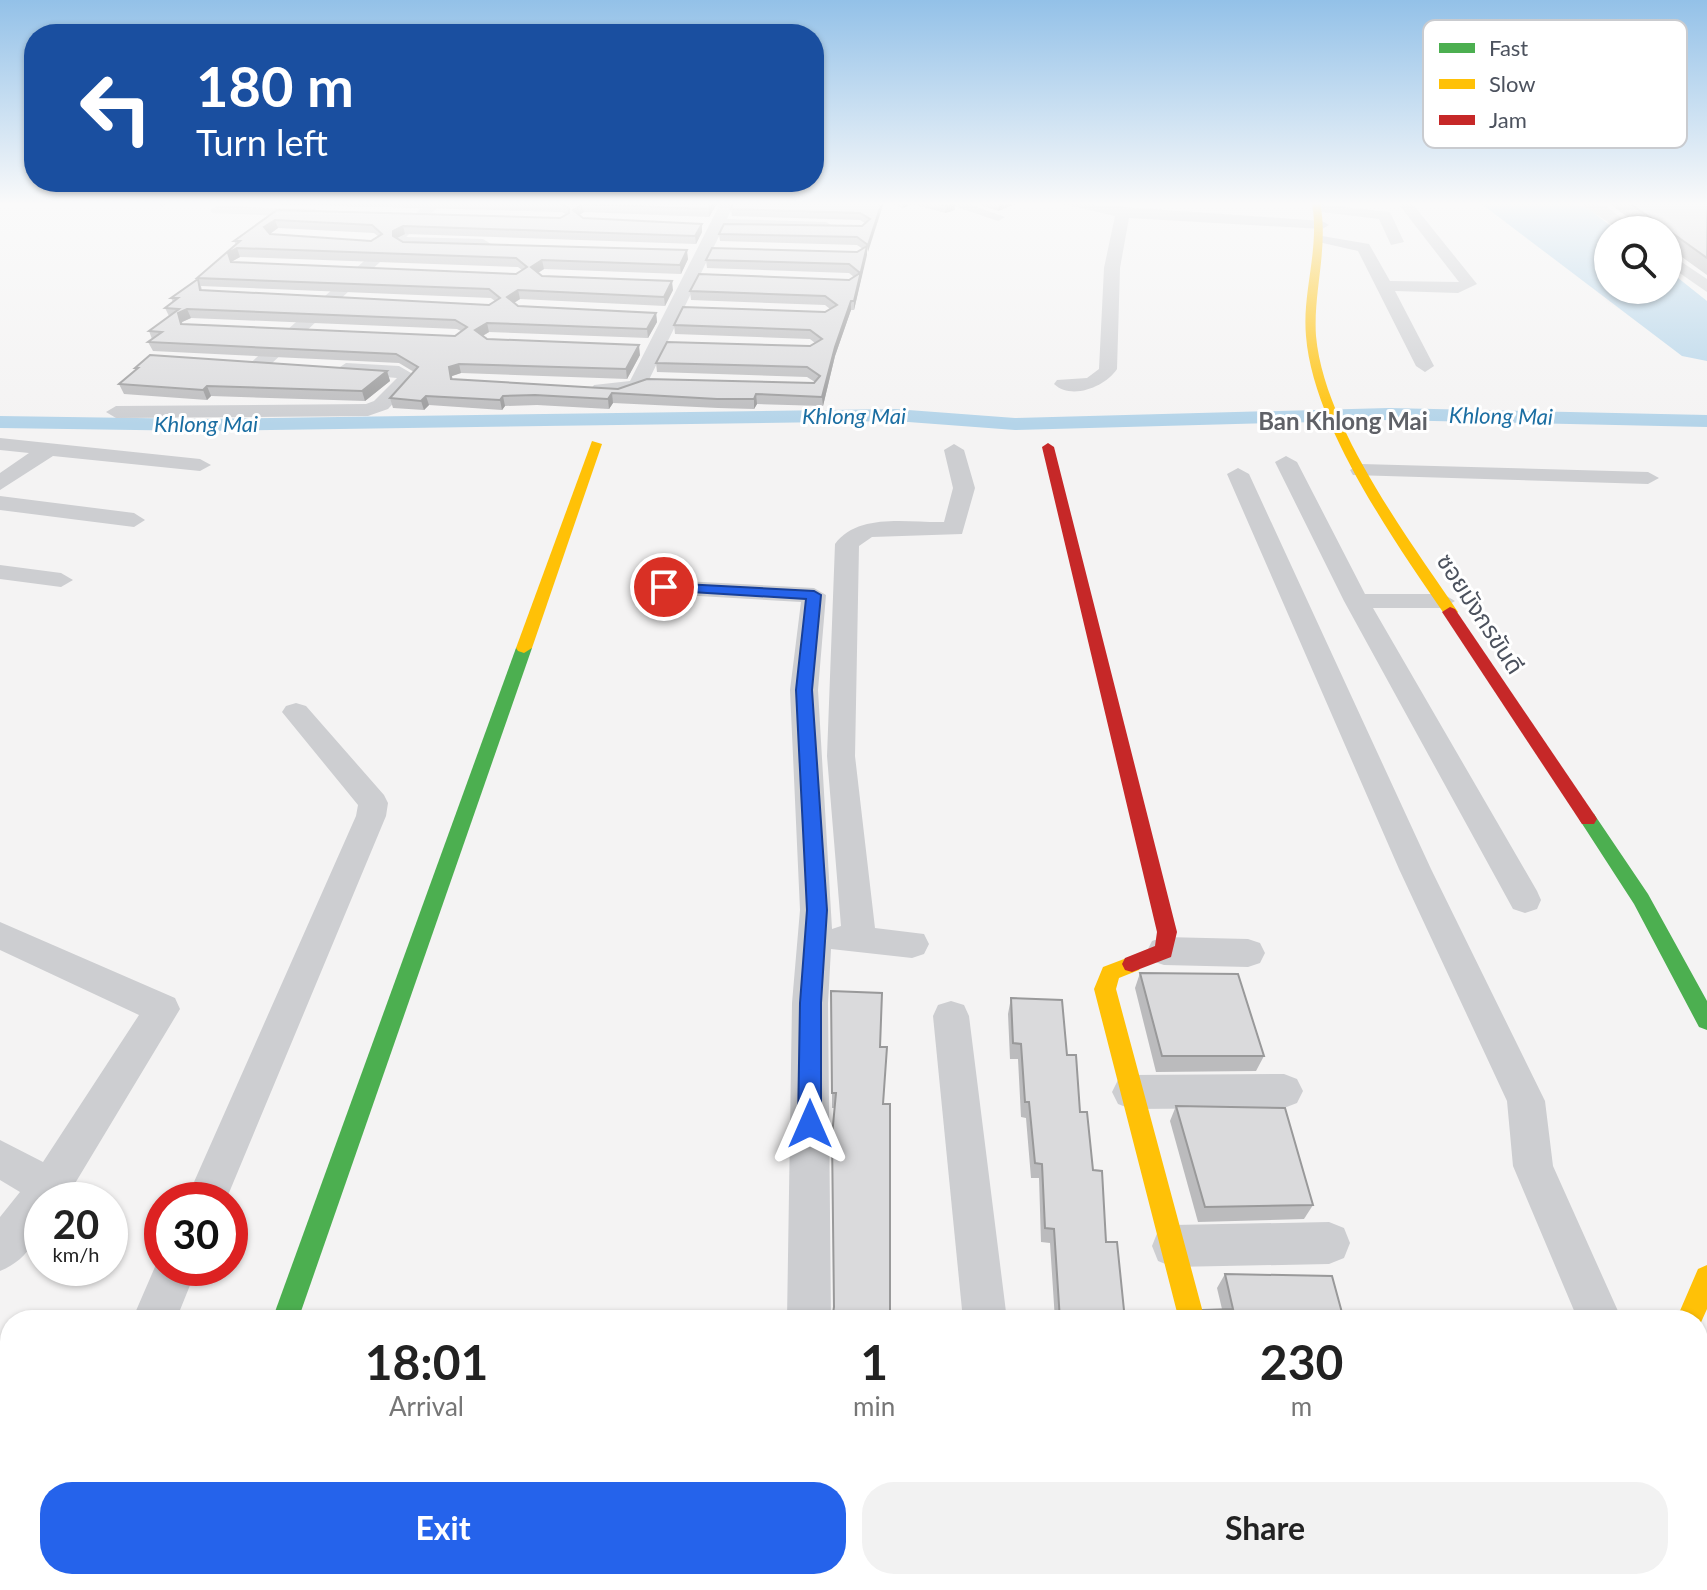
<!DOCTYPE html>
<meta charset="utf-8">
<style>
body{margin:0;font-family:Lato,"Noto Sans Thai",sans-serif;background:#f2f2f2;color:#222;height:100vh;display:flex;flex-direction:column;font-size:30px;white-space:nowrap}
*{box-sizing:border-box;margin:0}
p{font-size:26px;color:#767676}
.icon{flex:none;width:44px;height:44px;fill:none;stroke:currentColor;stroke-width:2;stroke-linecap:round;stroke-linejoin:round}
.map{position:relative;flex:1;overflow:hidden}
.drawer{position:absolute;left:0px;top:1310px;width:1708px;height:280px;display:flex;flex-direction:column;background:#fff;border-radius:32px 32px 0 0;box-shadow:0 2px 6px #0004}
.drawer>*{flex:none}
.top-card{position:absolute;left:24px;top:24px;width:800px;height:168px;border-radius:32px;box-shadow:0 2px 6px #0004;background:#1a4fa0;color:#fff;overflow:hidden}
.tools{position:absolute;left:1594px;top:216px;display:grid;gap:16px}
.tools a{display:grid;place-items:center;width:88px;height:88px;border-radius:50%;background:#fff;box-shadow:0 2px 6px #0004;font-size:40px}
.speed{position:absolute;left:24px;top:1182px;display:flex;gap:16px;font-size:40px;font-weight:700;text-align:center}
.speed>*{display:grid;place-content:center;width:104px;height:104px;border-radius:50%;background:#fff;box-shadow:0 2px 6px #0004;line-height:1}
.speed small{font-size:20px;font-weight:400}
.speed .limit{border:12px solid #d22;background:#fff;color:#111}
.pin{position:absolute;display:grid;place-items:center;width:68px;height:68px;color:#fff;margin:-34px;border:4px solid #fff;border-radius:50%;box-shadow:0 2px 8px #0007}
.me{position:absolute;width:88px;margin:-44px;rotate:0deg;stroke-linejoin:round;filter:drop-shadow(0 0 6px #0008)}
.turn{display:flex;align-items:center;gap:28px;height:168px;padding:0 40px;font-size:36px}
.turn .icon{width:104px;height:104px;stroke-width:2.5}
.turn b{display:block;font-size:56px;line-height:68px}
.eta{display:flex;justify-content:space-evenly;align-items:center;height:136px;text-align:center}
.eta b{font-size:48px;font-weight:700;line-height:56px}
.primary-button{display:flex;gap:16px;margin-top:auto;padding:16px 40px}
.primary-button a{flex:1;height:92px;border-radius:32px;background:#2563eb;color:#fff;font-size:32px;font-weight:700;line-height:92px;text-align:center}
.primary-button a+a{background:#f2f2f2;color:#222}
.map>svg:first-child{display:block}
</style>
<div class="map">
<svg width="1707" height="1590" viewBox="0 0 1707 1590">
<rect width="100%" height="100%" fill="#f4f3f3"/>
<polygon fill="#b4d4e9" points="1479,202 1568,203 1586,207 1616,230 1608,230 1608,290 1668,290 1668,270 1707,301 1707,361 1682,356"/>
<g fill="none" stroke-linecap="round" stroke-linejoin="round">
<polygon fill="#b4d4e9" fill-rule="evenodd" points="1388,408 1707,415 1707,427 1388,420 1015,430 895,421 203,431 0,428 0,416 203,419 895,409 1015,418"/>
<g fill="#cdced1" fill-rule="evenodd">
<polygon points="172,202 163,207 156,203 157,202"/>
<polygon points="428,202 443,202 406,237 483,239 491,244 488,247 400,245 391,236"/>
<polygon points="721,202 735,202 727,219 826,222 833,226 826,230 723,228 644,390 594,393 591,389 594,385 630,381"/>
<polygon points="942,202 964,202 1005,217 998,221"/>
<path d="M1054,202l268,19 7,4 -7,4 -193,-11 -9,50 -3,101c-11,17 -45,32 -63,15l3,-4 30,-2 12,-9 5,-101 11,-52z"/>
<polygon points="1397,202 1411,202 1477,284 1458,293 1395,291 1434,366 1425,372 1416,366 1358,251 1314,241 1322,236 1369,244 1390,281 1459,282"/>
<polygon points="1577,202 1606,206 1637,230 1620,230"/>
<polygon points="1318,204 1390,212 1404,242 1391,245 1379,219 1313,211 1311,208"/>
<polygon points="217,206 314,209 321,213 314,217 212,213 210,210"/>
<polygon points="383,244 396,247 240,393 226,393 223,389 226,385"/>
<polygon points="1668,253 1707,279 1707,292 1668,265"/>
<polygon points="346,363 399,366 418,377 388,409 368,416 116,418 106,412 116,406 366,404 374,401 397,378 339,373 337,369"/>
<polygon points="0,438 200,459 211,465 200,471 53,456 0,490 0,473 29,453 0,450"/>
<path d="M954,444l10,6 11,38 -13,46 -90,3 -13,9 -4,210 20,172 49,6 5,10 -5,10 -12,4 -81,-9 -3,54 3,317h-44l5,-317 8,-93 -10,-220 11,-88 -137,-8 -12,-7 12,-7 150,8 12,7 -8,95 14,239 9,-3 -14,-170 8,-212c23,-32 75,-21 109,-22l9,-34 -9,-38z"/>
<polygon points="1286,456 1297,462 1365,594 1443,594 1455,601 1443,608 1373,608 1537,891 1541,900 1537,909 1525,913 1513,909 1344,601 1275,462"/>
<polygon points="1361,464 1648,472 1659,478 1648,484 1353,475 1350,470"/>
<polygon points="1238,468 1249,474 1431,869 1545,1101 1553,1166 1622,1320 1578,1320 1513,1166 1507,1101 1399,869 1227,474"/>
<polygon points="0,496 134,513 145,520 134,527 0,510"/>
<polygon points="0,565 61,573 73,580 61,587 0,579"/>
<polygon points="296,703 306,706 384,795 388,803 386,816 226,1200 186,1200 356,816 358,805 282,712 286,706"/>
<path d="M0,922l175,76 5,11 -115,191h-23c0,32 -10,58 -42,71v-54l20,-25 -20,-12v-40l43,22 96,-147 -139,-65z"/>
<polygon points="1164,937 1248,939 1260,943 1265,953 1260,963 1248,967 1164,965 1152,961 1147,951 1152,941"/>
<polygon points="951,1001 964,1005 969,1016 1007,1320 963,1320 933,1016 938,1005"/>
<polygon points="1284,1074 1297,1079 1303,1091 1297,1103 1284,1108 1131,1109 1118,1104 1112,1092 1118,1080 1131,1075"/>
<polygon points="1329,1222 1344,1228 1350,1243 1344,1258 1329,1264 1173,1267 1158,1261 1152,1246 1158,1231 1173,1225"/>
<polygon points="161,1253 162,1268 197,1268 176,1320 132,1320"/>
<polygon points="0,1539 10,1543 10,1580 68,1580 73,1590 0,1590"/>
<polygon points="518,1580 583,1580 588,1590 522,1590"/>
<polygon points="773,1580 823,1580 823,1590 771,1590"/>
<polygon points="973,1580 1023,1580 1025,1590 973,1590"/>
<polygon points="1199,1580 1249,1580 1252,1590 1200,1590"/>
</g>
<g fill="#4caf50" fill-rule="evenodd">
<polygon points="524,643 532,648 298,1320 272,1320 516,648"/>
<polygon points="1588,812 1594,814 1648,894 1707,1001 1707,1030 1699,1027 1634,904 1579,819"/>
<polygon points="1553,1580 1583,1580 1579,1590 1549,1590"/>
</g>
<g fill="#ffc107" fill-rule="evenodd">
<path d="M1312,202h8c9,46 -7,89 -4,134 8,90 92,202 142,276l-3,3h-10c-50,-73 -132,-189 -139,-279 -4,-45 14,-86 6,-134z"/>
<polygon points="592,441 602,444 532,648 524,653 518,651 516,648"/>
<polygon points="1132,956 1139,958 1142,964 1139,970 1119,978 1116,989 1205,1320 1179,1320 1094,989 1103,967"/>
<polygon points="1707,1265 1707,1309 1698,1329 1698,1320 1676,1320 1698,1269"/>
</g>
<g fill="#c62828" fill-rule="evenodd">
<polygon points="1048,443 1054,447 1177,932 1171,957 1132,972 1125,970 1122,964 1125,958 1155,946 1157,932 1042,447"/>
<polygon points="1450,607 1455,609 1594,814 1597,819 1594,824 1582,824 1442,612"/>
</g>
</g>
<g fill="#bbbbbd" fill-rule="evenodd">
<path d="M199,202h519l-9,15 -125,-5 -5,3 4,3 119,6v8l-6,12 -291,-10 -8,4 6,4 285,17 -7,15 -137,-5 -6,4 4,3 131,14 -8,16 -145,-7 -6,4 4,3 138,7 1,9 -9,16 -159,-6 -6,4 4,3 153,16 -13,24 -166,-6 -9,3v3l166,10 196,-6 1,-1 -8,-5 -150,-5 -1,-9 154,-17 5,-3 -5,-4 -135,-5 -1,-9 151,-13 5,-3 -5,-4 -134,-5 -1,-9 159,-11 5,-3 -5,-4 -142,-5 -1,-8 151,-8 6,-3 -6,-4 -137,-4 -1,-7 143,-8 3,-3 -5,-3 -128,-4 -1,-7 2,-7h151l-17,50 -13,58h-3l-16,46 -12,50 -66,-2 -3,5 -36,-1 -105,-5 -4,6 -72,-4 -32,1 -3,4 -73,-5 -5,5 -31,-2 -3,-10 24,-26 -15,-9 -246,-12 -5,-9 4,-3 -3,-8 20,-15 -4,-8 8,-6 -2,-4 26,-19v-1l39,-33 -2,-4 43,-31 283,8 7,-3 -5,-3zM278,228l96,5 4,3 -7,5 -101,-7zM240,257l278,10 4,3 -6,4 -285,-12zM201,286l290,12 4,3 -6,4 -287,-15zM191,318l266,11 4,2 -6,5 -273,-12v-2z"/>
<polygon points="887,202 955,202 955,210 945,213 913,204 903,208"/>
<polygon points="973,202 1020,202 998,211"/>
<polygon points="1607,202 1707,202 1707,275 1668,247 1668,230 1645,230"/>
<polygon points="135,368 387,371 390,381 365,401 211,396 207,400 124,394 119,384 136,370"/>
<polygon points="1140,973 1264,1056 1256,1071 1156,1072 1135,988"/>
<polygon points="1011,998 1067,1055 1093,1170 1106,1242 1125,1320 1055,1320 1050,1243 1041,1242 1039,1178 1031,1178 1026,1118 1021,1117 1018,1059 1010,1059 1008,1014"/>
<polygon points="880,1047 884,1104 890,1312 834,1307 834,1108 832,1108 832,1093"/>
<polygon points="1176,1106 1313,1205 1304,1219 1198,1222 1170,1121"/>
<polygon points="1225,1274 1344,1320 1197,1320 1203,1310 1222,1309 1217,1288"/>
<polygon points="1065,1580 1145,1580 1145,1590 1073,1590 1073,1589 1065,1588"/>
<polygon points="1252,1580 1413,1580 1415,1590 1245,1590 1253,1585"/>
</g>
<g fill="#99999a">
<polygon points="712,202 718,202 709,217 709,209"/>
<polygon points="882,202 884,202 868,252 868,245"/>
<polygon points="903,202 914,202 913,204 903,208"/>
<polygon points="955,202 955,210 945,213 946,206"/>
<polygon points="1004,202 1020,202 998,211 999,204"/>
<polygon points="583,204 584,212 574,218 573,210"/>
<polygon points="275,220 278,228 267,236 264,227"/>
<polygon points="702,224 702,232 696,244 695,236"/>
<polygon points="403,226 405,234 395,239 393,236 393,231"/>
<polygon points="867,246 867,255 854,310 854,301"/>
<polygon points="237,248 240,257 231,262 228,253"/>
<polygon points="687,250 688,259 681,274 680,265"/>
<polygon points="542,260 544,269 533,276 531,267"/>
<polygon points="672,281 673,290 665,306 664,297"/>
<polygon points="518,290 520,299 509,306 507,297"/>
<polygon points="851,301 851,310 835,356 823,406 822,397 835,347"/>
<polygon points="187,309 191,318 182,322 185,333 178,313"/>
<polygon points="656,313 657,322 648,338 647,329"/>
<polygon points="487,323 489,332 477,339 475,330"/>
<polygon points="639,345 640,355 627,379 626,369"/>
<polygon points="459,364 461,373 452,376 454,389 449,367"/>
<polygon points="387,371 390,381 365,401 362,391"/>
<polygon points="207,386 211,396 207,400 203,390"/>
<polygon points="612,393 613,403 609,409 608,399"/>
<polygon points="756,394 757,404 754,409 754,399"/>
<polygon points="426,396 429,405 424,410 421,401"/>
<polygon points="503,396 505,406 502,410 500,400"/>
</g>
<g fill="#dadadc" stroke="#99999a" stroke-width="2" fill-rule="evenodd">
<path d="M488,202h224l-3,7 -126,-5 -10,6 10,8 119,6 -7,12 -292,-10 -10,5v5l10,6 284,8 -7,15 -138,-5 -11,7 11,9 130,5 -8,16 -146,-7 -11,7 11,9 138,7 -9,16 -160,-6 -12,7 12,9 152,6 -13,24 -167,-5 -10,3 2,12 167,10 29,-10 167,4 6,-7 -13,-9 -151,-4 11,-21 143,4 12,-7 -12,-9 -136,-5 9,-18 142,5 12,-7 -12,-9 -135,-5 9,-17 150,6 11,-7 -11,-9 -143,-4 6,-12 145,4 10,-6 -13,55h-3l-16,46 -13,50 -66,-3 -2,5h-37l-105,-6 -4,6 -73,-4 -32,1 -3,4 -74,-4 -5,5 -31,-3 28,-31 -22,-13 -248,-12 14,-10 -13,-1 30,-22 -14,-1 13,-10h-7l27,-19 2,11 289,15 11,-7 -11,-9 -292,-11 43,-37h-6l43,-31 283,8 9,-5v-5l-8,-4zM275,220l97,5 10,9 -11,7 -101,-7 -6,-7zM237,248l279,10 11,9 -11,7 -285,-12 -3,-9zM187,309l268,11 12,7 -12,9 -274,-12 -3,-11z"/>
<polygon points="733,202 882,202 868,245 857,237 719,234 724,224 862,226 870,219 860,213 731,209"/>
<polygon points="931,202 955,202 946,206"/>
<polygon points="1628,202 1707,202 1707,258 1668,230"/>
<polygon points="150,355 387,371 362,391 207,386 203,390 119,384 138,368 135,368"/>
<polygon points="1140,973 1238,974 1264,1056 1162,1056"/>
<polygon points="831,991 882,993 880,1047 887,1047 883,1104 890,1104 890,1312 895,1312 895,1320 832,1320 834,1307 832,1136 836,1093 832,1093"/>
<polygon points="1011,998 1062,1000 1067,1055 1076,1055 1080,1112 1087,1112 1093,1170 1102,1171 1106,1242 1117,1242 1125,1320 1060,1320 1054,1229 1045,1228 1042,1164 1035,1163 1029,1102 1025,1102 1021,1044 1013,1043"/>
<polygon points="1176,1106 1285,1108 1313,1205 1205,1207"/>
<polygon points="1225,1274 1332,1276 1344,1320 1204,1320 1203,1310 1233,1309"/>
<polygon points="824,1580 896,1580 896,1590 823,1590"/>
<polygon points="1073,1580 1145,1580 1145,1590 1079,1590 1079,1580"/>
<polygon points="1265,1580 1413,1580 1415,1590 1253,1590 1252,1585 1262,1585"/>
</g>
<linearGradient id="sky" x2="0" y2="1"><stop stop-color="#93c1e8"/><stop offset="0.48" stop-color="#fafafa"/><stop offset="1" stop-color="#fafafa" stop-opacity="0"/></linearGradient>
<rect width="1707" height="425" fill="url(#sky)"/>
<polygon fill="#2563eb" stroke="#184099" stroke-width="2" points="664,583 814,591 821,595 812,690 827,910 821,1003 821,1124 818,1131 810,1134 801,1131 798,1124 800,1003 807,910 796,690 806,599 659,590 657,587"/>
<g text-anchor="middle" stroke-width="6" stroke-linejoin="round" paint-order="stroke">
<g font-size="22" font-style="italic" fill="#1b6ea2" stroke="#fff">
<text x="854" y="424">Khlong Mai</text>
<text transform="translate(1501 416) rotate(1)" y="8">Khlong Mai</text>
<text x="206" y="432">Khlong Mai</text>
</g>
<g font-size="24" font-weight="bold" fill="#5f6167" stroke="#fff">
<text x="1343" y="430">Ban Khlong Mai</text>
</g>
<g font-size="24" fill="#4c525e" stroke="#fff">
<text transform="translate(1480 614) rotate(57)" y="8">ซอยมังกรขันดี</text>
</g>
</g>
<rect x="1423" y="20" width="264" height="128" rx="12" fill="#fff" stroke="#c9cbcf" stroke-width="2"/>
<rect x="1439" y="43" width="36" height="10" fill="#4caf50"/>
<rect x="1439" y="79" width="36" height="10" fill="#ffc107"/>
<rect x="1439" y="115" width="36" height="10" fill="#c62828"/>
<g font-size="22" fill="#4c525e">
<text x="1489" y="56">Fast</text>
<text x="1489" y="92">Slow</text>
<text x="1489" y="128">Jam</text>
</g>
</svg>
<div class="tools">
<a><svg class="icon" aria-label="search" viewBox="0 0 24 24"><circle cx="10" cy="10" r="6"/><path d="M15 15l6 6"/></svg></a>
</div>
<div class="speed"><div>20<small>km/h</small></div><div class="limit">30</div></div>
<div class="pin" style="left:664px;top:587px;background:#d93025"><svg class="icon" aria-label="arrive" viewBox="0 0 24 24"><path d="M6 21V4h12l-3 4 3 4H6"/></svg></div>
<svg class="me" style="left:810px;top:1124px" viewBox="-20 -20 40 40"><path d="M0-17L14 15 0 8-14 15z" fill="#2563eb" stroke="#fff" stroke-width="4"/></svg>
<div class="top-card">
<div class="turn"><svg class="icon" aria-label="left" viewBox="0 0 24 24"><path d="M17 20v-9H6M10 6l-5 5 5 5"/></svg><div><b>180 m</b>Turn left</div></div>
</div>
<section class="drawer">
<div class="eta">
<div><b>18:01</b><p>Arrival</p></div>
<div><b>1</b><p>min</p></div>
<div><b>230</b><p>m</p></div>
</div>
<div class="primary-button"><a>Exit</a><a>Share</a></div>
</section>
</div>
